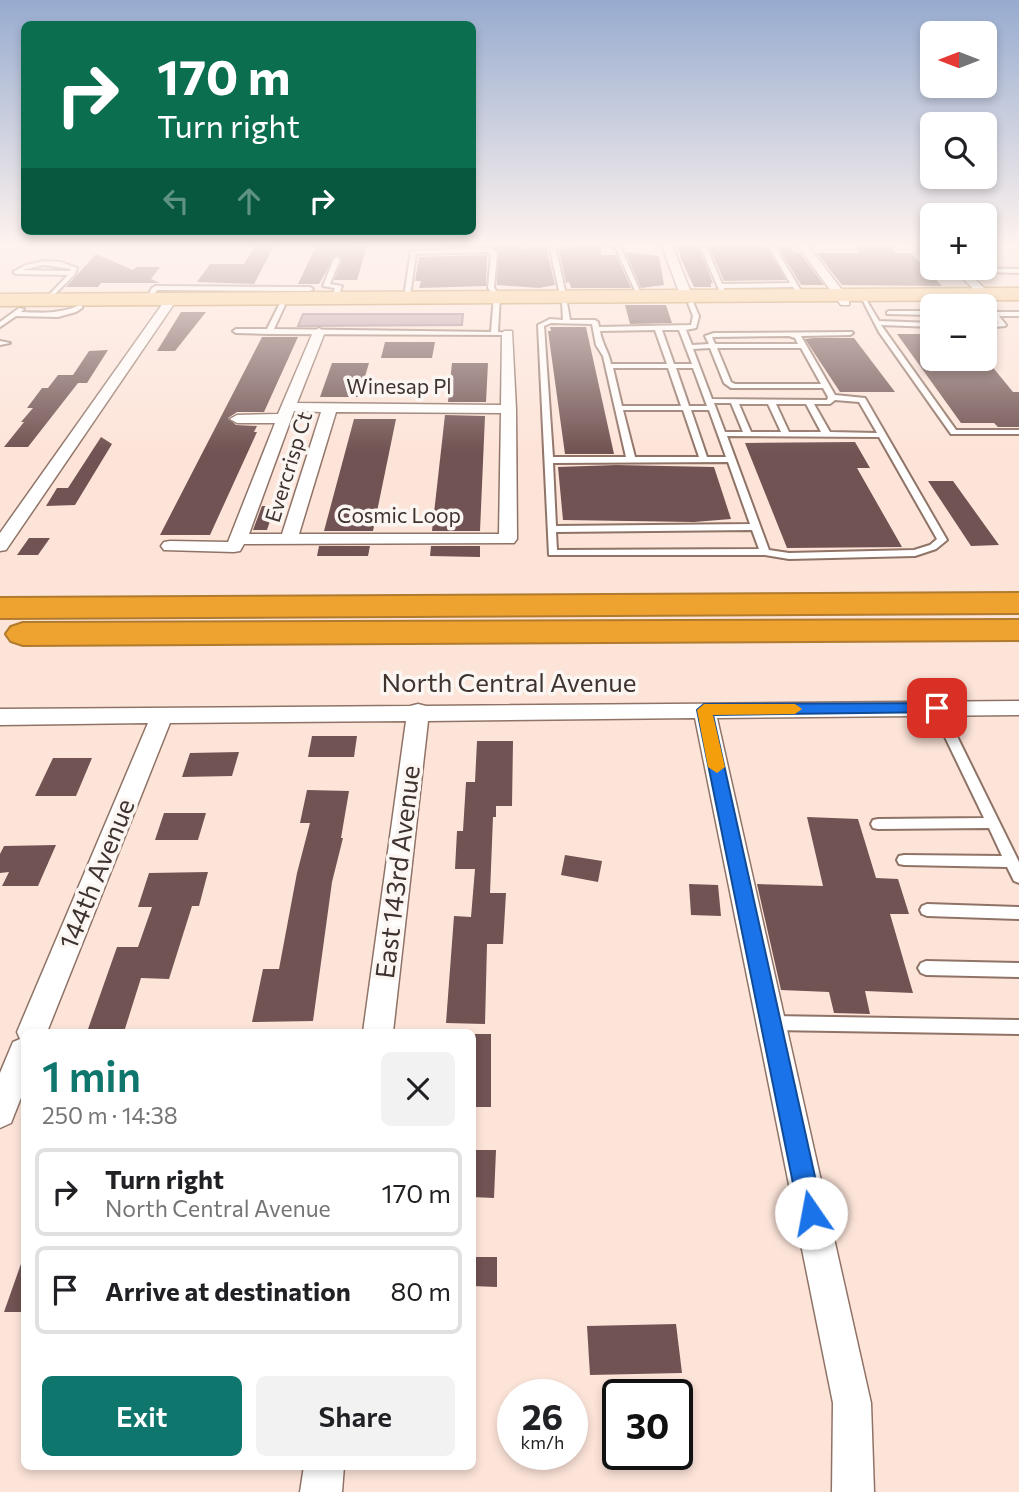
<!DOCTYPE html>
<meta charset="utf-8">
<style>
body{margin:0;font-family:Commissioner,sans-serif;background:#f2f2f2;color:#202124;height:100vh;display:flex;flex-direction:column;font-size:26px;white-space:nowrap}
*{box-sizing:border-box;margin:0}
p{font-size:23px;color:#757577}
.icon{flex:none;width:38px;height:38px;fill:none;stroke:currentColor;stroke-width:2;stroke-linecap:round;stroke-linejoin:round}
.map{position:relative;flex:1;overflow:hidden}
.sheet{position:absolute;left:21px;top:1029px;width:455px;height:441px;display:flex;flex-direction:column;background:#fff;border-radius:10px;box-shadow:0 4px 10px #0003}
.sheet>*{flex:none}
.guide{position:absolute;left:21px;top:21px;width:455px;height:214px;border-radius:10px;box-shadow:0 4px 10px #0003;background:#0b6e4f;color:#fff;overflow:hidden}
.needle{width:46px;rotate:270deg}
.controls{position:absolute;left:920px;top:21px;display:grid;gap:14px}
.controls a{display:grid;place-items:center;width:77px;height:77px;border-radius:10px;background:#fff;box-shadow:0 4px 10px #0003;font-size:35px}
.speed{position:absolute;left:497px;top:1379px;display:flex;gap:14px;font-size:35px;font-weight:700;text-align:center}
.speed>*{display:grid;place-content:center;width:91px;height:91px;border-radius:50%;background:#fff;box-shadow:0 4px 10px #0003;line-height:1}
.speed small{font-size:18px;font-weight:400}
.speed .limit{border:4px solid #111;border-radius:10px;background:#fff;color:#111}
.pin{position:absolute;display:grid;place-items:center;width:60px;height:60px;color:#fff;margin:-30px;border-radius:14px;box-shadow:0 4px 10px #0006}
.me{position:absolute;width:77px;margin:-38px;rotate:348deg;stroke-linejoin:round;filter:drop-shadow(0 0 5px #0008)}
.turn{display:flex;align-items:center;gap:24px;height:147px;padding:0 21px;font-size:32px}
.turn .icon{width:91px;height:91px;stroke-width:2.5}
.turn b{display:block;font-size:49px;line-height:60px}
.lanes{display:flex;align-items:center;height:66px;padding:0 21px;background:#0003;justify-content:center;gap:35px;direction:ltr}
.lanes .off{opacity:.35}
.round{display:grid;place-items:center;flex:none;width:74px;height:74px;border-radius:10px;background:#f2f2f2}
.summary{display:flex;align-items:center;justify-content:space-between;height:119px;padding:0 21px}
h1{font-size:42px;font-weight:600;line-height:52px;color:#0f766e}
.action{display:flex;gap:14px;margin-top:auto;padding:14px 21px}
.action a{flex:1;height:80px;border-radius:10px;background:#0f766e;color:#fff;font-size:28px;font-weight:600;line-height:80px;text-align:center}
.action a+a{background:#f2f2f2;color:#202124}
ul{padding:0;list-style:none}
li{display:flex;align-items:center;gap:21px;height:88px;margin:0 14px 10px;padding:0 7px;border:4px solid #e0e0e0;border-radius:10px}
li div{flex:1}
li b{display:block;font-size:26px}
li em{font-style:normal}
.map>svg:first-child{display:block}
</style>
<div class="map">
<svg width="1019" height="1492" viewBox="0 0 1019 1492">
<rect width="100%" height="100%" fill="#fde4d9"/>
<polygon fill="#bf9da9" stroke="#987d84" stroke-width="2" points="303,314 463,314 462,325 298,326"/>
<g fill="#705352">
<polygon points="514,243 521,245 521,249 549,245 547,251 555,285 539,288 497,285 498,251 489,245 443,247 442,244"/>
<polygon points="680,243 697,243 713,283 711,283 711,287 694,287 681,259 678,246 681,246"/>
<polygon points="708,243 765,244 786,280 724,281"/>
<polygon points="256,244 275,244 254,284 197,282 210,264 244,264"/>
<polygon points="317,244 367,246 357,280 334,280 342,260 336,255 319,284 298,284"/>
<polygon points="575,245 600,245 602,255 616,255 631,288 571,288 569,282 566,283 559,250"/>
<polygon points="777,245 790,245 793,252 800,253 824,285 801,285"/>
<polygon points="856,247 891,247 895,253 911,253 942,286 842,285 817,253 859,253"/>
<polygon points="628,252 659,256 664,285 641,288 626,253"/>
<polygon points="96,254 133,270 136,267 160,267 151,279 160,283 101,283 98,287 66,287"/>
<polygon points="487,255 486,286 419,288 421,281 415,281 419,257"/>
<polygon points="625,305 666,305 672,323 630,324"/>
<polygon points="181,312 206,312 175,351 157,351"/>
<polygon points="550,327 586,327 614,454 565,454 548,331 551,331"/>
<polygon points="897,334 933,334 933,359 986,359 1013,392 1019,392 1019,427 998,427 994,423 961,423"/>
<polygon points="262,337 298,337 264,412 237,412 228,418 236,425 257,426 254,432 257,432 210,535 160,535"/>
<polygon points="814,338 854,338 895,392 840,392 805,339"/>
<polygon points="385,342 435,342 432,358 381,358"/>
<polygon points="108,350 87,383 78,383 28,447 4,447 24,422 21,422 33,408 27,408 42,388 48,388 58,375 73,375 89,351"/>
<polygon points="332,363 369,363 359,397 320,397"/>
<polygon points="452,363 488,363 486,402 448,402"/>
<polygon points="445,415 485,416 480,531 432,531"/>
<polygon points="354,419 396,419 373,531 324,531"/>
<polygon points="101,437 112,444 75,505 46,506 57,488 68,488"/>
<polygon points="855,442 870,468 857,468 902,547 787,548 745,443"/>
<polygon points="616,465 714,467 731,519 694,522 563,520 558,467"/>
<polygon points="928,481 953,481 999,545 971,546"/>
<polygon points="262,506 275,506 267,530 253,530"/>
<polygon points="29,538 50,538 38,555 17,555"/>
<polygon points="319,546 370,546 368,556 317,556"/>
<polygon points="431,546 480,546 480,557 430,556"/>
<polygon points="312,736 357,736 354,757 308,757"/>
<polygon points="477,741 513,741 512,806 496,806 496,817 493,817 490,893 506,893 503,944 487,944 485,1024 446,1023 454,916 471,917 475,869 455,869 457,831 463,831 466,782 475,782"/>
<polygon points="239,752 232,776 182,777 190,753"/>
<polygon points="53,758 92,758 76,796 35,796"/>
<polygon points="307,790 349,791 341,838 343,838 332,882 313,1021 252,1022 263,969 279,969 297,873 310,823 300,823"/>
<polygon points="164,813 206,813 198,840 155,840"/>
<polygon points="807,817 858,819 876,878 898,879 909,914 890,914 913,993 865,991 870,1014 834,1013 829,992 781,990 757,884 823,886"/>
<polygon points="56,845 38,886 2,886 9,872 0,873 0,854 4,846"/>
<polygon points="565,855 602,861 598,882 561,875"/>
<polygon points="208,872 199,906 192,906 169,979 141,978 124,1032 87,1032 117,947 138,947 152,907 138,907 149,873"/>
<polygon points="689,884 718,885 721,916 691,915"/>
<rect x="472" y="1034" width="19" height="73"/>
<polygon points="472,1150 496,1150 494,1198 472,1197"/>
<polygon points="472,1257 497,1257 497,1287 472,1286"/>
<polygon points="22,1261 24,1262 24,1312 4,1312"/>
<polygon points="676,1324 682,1373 590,1375 587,1326"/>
</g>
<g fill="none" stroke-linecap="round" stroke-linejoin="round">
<defs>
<g id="service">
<polygon points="560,243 574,243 557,247 556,250 566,295 563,297 560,295 550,250 552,245"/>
<polygon points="606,243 613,243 621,248 642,296 637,295 616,249"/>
<polygon points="699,243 705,243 722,284 790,283 767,243 773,243 801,291 796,292 793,287 724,288 724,292 720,292"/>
<polygon points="489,248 497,253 494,288 500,295 498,332 510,333 510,335 269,334 236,333 233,331 236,329 267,329 279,305 282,303 285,305 274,329 491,332 494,295 488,288 491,254 488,252 416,254 410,296 407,298 404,296 411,251"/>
<polygon points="337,257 340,259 330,284 342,286 338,297 335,299 332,297 335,288 323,286 334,259"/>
<path d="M44,261l17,1 16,6 -2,6 -27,27 -2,-3 22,-23 -52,-1 -3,-2 13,-7zM44,265l27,4 -1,2 -48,-1z"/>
<polygon points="960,268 1019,269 1019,273 958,271"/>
<polygon points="155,286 310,287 313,289 310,291 157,290 150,300 146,300 152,288"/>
<polygon points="863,301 867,301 879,321 933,323 933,327 881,325 956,430 1019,430 1019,434 951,434 879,332"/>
<polygon points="981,301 985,301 995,312 1019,312 1019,316 999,316 1006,325 1005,326 985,328 985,324 998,323 992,316 987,315 988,312"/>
<path d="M562,302l5,1 3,17h25l3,2 1,5 92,-2 2,-9 -5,-13 5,-1 6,14 -3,12 -10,2 6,15 17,-1 -4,-8 9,-3 138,-1 1,1 -3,2 -49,1 34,59 30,3 82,142 -11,9 -21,7 -126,3 -24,-4h-216l-11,-230 12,-6 13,1zM551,323l41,1 4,21 7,11 23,101h-73l-9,-131zM655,330l12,34h-56c-2,-12 -9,-20 -11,-33zM662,330h17l13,34h-18zM789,336l6,2 3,6h-83l-3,-7zM710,348l14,35 7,5h92l5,9 -1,3 -115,-1 -19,-50zM717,348h84l20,36h-86l-4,-2zM613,368h55l13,38h-59zM676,368h17l14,38h-18zM835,400l24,2 18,31 -47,-1 -16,-28h16zM714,403h17l12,29h-18zM739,404h29l13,28h-30zM776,404h30l15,28h-32zM623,410h60l16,47h-64zM691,410h18l17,47h-19zM727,436l152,1 58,102 -7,6 -16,5 -125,3 -20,-3zM728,462l22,62 -194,2 -3,-63zM752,530l7,19 -202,1 -1,-18z"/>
<path d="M80,305l2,1v2l-6,4 -18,5 -42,-1 -16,11v-5l19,-14 5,1 -3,3c22,1 39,2 59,-7z"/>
<polygon points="889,311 933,311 933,315 887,314 887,312"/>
<polygon points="0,341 10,343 0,345"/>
<polygon points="937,704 943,708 1019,862 1019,883 1014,881 1007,867 904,865 899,864 897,860 899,856 904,855 1002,856 989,828 878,829 873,828 871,824 873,820 878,819 984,818 931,708"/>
<polygon points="927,904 1019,907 1019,919 927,916 922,914 920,910 922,906"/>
<polygon points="926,961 1019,963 1019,977 926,975 921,973 918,968 921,963"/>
<polygon points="772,1016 1019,1020 1019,1034 772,1030 766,1028 764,1023 766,1018"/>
</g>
<g id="minor">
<polygon points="661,243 671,243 692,295 690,297 680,295"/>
<polygon points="796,243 806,243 849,299 849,305 841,305"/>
<polygon points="953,268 964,268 988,292 988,296 980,296"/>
<polygon points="168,296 178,298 6,550 0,551 0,533"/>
<path d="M319,328l6,4 -28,71 204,2 1,-71 2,-3h8l4,78 1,130 -3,4 -270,1 -4,7 -6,1 -70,-2 -3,-4 3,-4 6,-1 58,1 47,-119h-38l-7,-4 7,-4 41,-1 35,-82zM294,411l27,1 -39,122h-33zM336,412l165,1 -2,121h-200z"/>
<polygon points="1019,701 1019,715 717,718 871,1403 874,1492 832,1492 833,1403 695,718 428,721 393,1032 363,1032 406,721 170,723 47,1032 24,1032 24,1090 11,1123 0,1128 0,1073 13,1042 20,1039 17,1032 148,723 0,725 0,709 410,706 418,704 426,706"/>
<polygon points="304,1466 344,1466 342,1492 300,1492"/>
</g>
<polygon id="primary" points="1019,288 1019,300 0,306 0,294"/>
<g id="motorway">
<polygon points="1019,593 1019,613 0,618 0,598"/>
<polygon points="1019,620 1019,640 23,645 11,641 6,634 11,627 23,623"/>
</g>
</defs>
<use href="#service" stroke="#8f7366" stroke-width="4"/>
<use href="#minor" stroke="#8f7366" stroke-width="3"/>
<use href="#primary" stroke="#b07b2e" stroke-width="3"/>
<use href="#motorway" stroke="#b07b2e" stroke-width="4"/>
<use href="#service" fill="#fff" fill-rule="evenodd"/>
<use href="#minor" fill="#fff" fill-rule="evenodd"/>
<use href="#primary" fill="#f5c782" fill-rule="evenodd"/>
<use href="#motorway" fill="#eea22f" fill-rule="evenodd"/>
</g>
<linearGradient id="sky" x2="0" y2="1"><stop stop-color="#97abcf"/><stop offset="0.54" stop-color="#fef3ee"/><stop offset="1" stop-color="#fef3ee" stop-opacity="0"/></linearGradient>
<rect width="1019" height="452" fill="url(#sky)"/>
<polygon fill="#1a73e8" stroke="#114b97" stroke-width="2" points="937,703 942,704 945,708 942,712 713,715 823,1213 820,1221 811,1225 803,1221 799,1213 697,710 704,704"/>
<polygon fill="#f59e0b" points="704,704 795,704 802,709 795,714 713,715 725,767 717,773 708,767 697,710"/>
<g text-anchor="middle" stroke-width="7" stroke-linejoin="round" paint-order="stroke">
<g font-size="21" fill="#3e332d" stroke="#fcf6f3">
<text x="399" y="394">Winesap Pl</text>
<text transform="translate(289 467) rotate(-73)" y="7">Evercrisp Ct</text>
<text x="399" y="523">Cosmic Loop</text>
</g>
<g font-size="26" fill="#3e332d" stroke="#fcf6f3">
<text x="509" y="692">North Central Avenue</text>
<text transform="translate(398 872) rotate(-83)" y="9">East 143rd Avenue</text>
<text transform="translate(97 874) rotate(-68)" y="9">144th Avenue</text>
</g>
</g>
</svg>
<div class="controls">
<a><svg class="needle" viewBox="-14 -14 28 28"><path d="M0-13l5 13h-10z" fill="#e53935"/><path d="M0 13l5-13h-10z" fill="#757577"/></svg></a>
<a><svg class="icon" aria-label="search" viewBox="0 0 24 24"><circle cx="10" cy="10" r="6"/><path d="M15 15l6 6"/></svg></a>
<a>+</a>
<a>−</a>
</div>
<div class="speed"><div>26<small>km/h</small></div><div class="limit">30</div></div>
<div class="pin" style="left:937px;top:708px;background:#d93025"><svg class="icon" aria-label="arrive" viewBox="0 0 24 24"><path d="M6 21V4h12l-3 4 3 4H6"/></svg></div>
<svg class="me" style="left:811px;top:1213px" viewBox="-20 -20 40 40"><circle r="19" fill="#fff"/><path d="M0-13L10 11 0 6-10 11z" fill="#1a73e8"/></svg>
<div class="guide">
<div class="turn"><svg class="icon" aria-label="right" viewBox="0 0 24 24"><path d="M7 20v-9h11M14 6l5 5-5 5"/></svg><div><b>170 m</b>Turn right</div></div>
<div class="lanes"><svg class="icon off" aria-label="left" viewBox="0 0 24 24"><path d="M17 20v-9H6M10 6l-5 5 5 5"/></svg><svg class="icon off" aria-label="ahead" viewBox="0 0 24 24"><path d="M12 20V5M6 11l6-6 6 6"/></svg><svg class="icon" aria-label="right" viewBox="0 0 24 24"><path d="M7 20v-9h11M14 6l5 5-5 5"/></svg></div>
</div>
<section class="sheet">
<div class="summary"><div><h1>1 min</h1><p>250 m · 14:38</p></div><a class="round"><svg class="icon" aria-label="close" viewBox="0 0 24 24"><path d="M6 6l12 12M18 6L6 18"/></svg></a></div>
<ul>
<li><svg class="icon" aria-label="right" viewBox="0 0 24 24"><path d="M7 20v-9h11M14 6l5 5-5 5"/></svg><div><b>Turn right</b><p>North Central Avenue</p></div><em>170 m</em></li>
<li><svg class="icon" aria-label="arrive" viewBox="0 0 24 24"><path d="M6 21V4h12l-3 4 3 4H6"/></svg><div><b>Arrive at destination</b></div><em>80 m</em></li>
</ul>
<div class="action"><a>Exit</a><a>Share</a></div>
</section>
</div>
